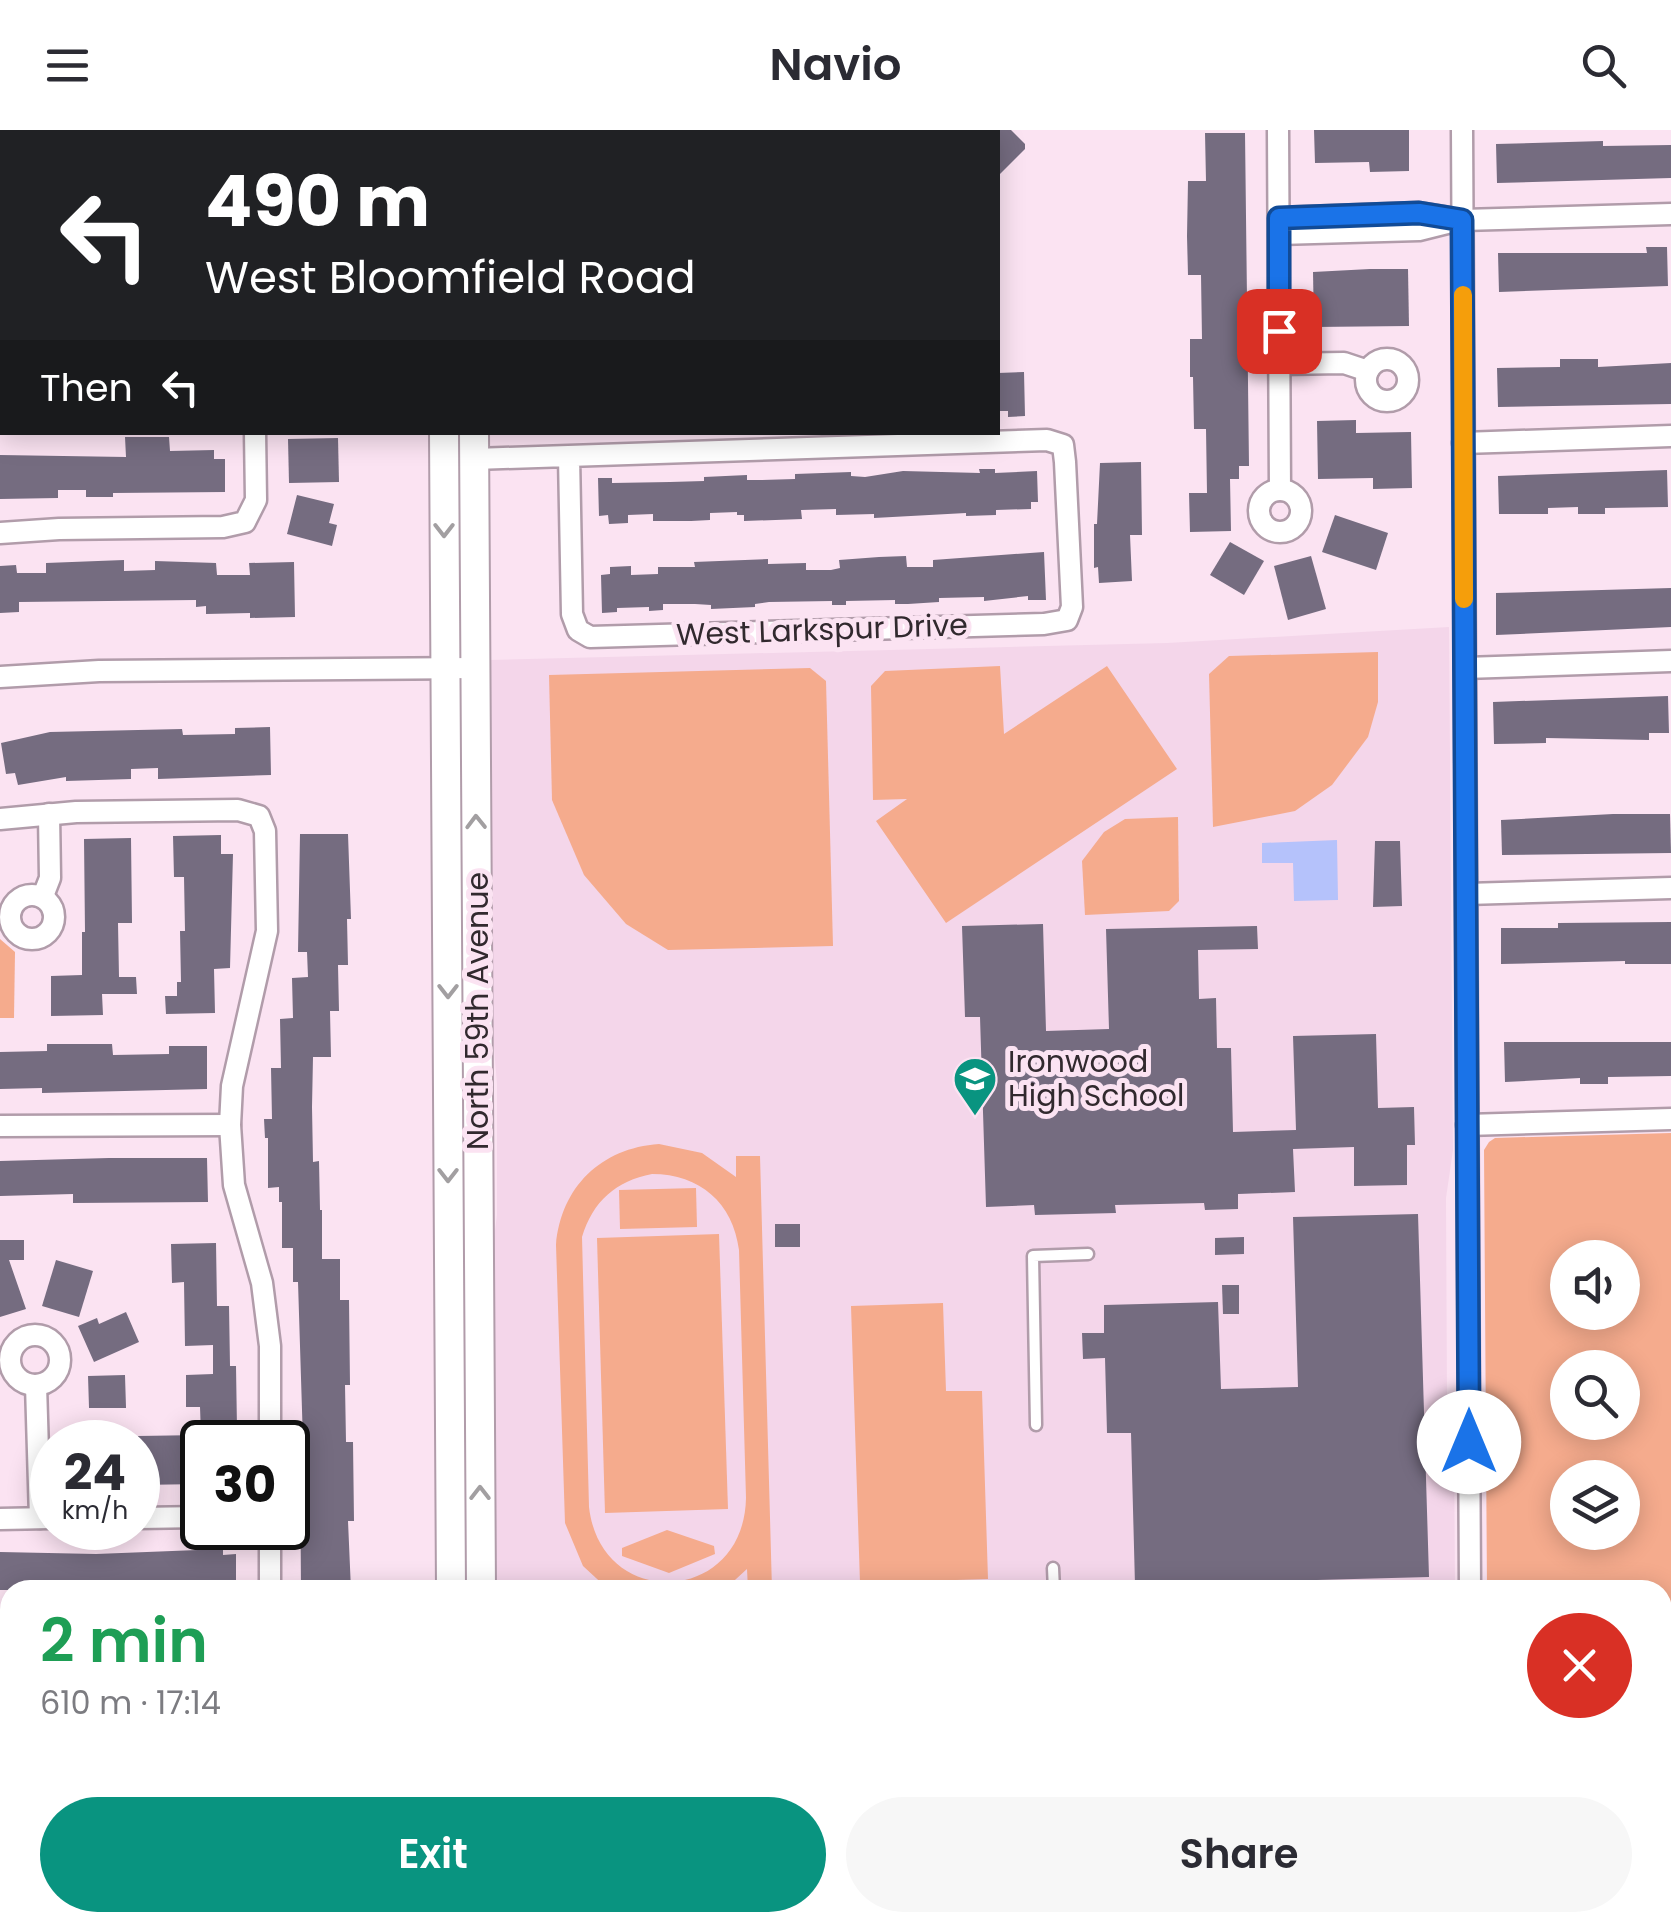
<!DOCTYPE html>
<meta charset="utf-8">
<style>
body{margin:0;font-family:Poppins,sans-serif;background:#f7f7f7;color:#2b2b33;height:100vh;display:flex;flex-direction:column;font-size:38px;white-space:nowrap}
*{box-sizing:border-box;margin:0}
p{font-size:32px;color:#7c7c81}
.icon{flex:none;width:55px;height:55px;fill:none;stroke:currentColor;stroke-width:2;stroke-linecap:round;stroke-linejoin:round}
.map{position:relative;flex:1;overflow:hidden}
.side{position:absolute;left:0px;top:1450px;width:1672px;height:352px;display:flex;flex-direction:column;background:#fff;border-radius:30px 30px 0 0;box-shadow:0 5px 25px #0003}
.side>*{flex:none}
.banner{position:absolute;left:0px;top:0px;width:1000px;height:305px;box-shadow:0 5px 25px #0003;background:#202124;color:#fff;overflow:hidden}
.buttons{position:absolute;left:1550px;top:1110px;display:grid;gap:20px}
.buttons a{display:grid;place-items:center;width:90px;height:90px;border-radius:50%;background:#fff;box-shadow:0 5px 25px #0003;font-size:50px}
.speed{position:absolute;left:30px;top:1290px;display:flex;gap:20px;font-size:50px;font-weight:700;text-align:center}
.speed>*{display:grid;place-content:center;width:130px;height:130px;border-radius:50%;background:#fff;box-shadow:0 5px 25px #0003;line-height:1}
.speed small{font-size:25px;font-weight:400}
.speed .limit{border:5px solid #111;border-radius:15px;background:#fff;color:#111}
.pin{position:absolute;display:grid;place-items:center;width:85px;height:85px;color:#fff;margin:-42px;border-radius:20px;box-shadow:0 5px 15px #0006}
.me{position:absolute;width:110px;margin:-55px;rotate:0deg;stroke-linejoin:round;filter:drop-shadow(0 0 8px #0008)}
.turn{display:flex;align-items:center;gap:35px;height:210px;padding:0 40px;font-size:45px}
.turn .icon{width:130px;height:130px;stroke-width:2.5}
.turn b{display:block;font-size:70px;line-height:85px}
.then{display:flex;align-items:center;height:95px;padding:0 40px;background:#0003;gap:20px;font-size:38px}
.round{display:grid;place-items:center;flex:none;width:105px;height:105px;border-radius:52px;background:#f7f7f7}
.overview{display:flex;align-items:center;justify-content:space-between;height:170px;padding:0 40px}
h1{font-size:60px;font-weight:600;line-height:75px;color:#1e9e55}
.primary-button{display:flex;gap:20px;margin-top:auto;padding:20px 40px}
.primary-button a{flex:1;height:115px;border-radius:60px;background:#099480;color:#fff;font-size:40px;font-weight:600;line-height:115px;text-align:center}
.primary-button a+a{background:#f7f7f7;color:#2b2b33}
header{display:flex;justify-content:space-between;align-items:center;height:130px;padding:0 40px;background:#fff;font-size:45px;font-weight:600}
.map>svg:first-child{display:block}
</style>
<header><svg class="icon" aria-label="menu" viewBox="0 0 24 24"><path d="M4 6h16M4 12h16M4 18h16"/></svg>Navio<svg class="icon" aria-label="search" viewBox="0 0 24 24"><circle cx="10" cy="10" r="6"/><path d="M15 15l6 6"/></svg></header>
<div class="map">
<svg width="1671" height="1802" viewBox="0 0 1671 1802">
<rect width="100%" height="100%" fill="#fbe3f2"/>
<polygon fill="#f4d6ea" points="1449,497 1453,1020 1446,1068 1447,1270 1454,1306 1455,1460 491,1460 489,1146 497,1085 497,954 487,833 489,530 1167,513"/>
<g fill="#f5ab8d" fill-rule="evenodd">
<polygon points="1378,522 1378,572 1368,607 1332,655 1295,681 1213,697 1209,544 1229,526"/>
<polygon points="1000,536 1004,604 1107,536 1177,639 946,793 876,691 907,669 873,670 871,556 885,541"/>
<polygon points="810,538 826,551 833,816 668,820 626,794 584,745 552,670 549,545"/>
<polygon points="1178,687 1179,771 1169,781 1085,785 1082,731 1104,702 1125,689"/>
<polygon points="0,809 15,822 14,888 0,888"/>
<path d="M1671,1003v475l-8,1 -1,-19h-175l-3,-440 5,-8 6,-4zM1568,1128h54v54h-54zM1568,1238h54v54h-54zM1568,1348h54v54h-54z"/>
<path d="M659,1014l43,9 34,24v-21h24l12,434h-24l-1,-21 -23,21h-115l-26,-24 -18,-43 -9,-278c5,-58 45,-97 103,-101zM652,1044c48,0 81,29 87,76l7,248c-2,107 -145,114 -157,9l-7,-270c11,-36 34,-56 70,-63z"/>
<polygon points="696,1058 697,1097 620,1099 619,1060"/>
<polygon points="719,1104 728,1379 605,1383 597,1108"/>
<polygon points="943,1173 946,1261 982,1261 988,1449 860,1453 851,1176"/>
<polygon points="667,1400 714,1416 715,1424 669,1443 622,1426 622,1418"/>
</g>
<polygon fill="#b5c2fb" points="1337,710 1338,770 1294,771 1293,733 1262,733 1262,713"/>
<g fill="#756c80">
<polygon points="998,0 1011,0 1025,14 1025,19 998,46"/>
<polygon points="1314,0 1409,0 1409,41 1370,42 1369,32 1315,33"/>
<polygon points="1205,3 1245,3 1249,336 1239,336 1239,349 1230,349 1231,401 1190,402 1189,363 1207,363 1206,299 1194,299 1193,247 1190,247 1190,209 1202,209 1201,145 1188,145 1187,106 1188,51 1206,51"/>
<polygon points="1603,11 1603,16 1671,15 1671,48 1497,53 1496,14"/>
<polygon points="1646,117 1667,117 1668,156 1499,162 1498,123 1647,123"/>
<polygon points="1370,139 1408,139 1409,196 1314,197 1313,142"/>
<polygon points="1560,229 1598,229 1598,237 1671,233 1671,274 1498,277 1497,238 1560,237"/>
<polygon points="1024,242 1025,286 1008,287 1008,281 998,281 998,243"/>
<polygon points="1356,290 1356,303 1411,302 1412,358 1373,359 1373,348 1318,349 1317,291"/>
<polygon points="125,307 169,307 170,321 214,320 214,329 225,329 225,362 113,363 113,367 86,367 86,360 58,360 58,368 0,369 0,325 126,327"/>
<polygon points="338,308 339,352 289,353 288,309"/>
<polygon points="1141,332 1142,405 1130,405 1132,451 1099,453 1098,437 1094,438 1094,394 1097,394 1100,333"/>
<polygon points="979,339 995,339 995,343 1037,341 1038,372 1031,372 1031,379 996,380 996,385 966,386 966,383 874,388 874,384 836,385 836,379 801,380 802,389 744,391 744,385 737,385 737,382 710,383 710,390 691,391 653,391 653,384 628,385 628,393 609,394 608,385 599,386 598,348 612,348 612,353 670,352 704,351 704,347 747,345 747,350 762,350 795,349 795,344 851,342 851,346 865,347 903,341 980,343"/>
<polygon points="1667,340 1668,377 1605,378 1605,384 1578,384 1578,377 1548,378 1548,384 1499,384 1498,346"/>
<polygon points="297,365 334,374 329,393 337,395 332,416 287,404"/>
<polygon points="1335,385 1388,403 1376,440 1322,422"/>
<polygon points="1230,412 1264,431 1244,465 1210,445"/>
<polygon points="1044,422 1046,470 1028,470 1028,466 984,471 984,467 939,468 939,472 908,474 895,474 895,470 846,471 846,475 832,475 832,471 769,472 755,474 755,477 711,479 711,475 695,474 663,474 663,480 649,481 649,477 617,478 617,482 602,483 601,445 610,444 610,437 631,436 631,445 658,444 658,437 695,437 694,432 768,429 768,434 806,433 806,440 831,440 840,438 839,430 879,427 906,426 907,437 933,437 933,430"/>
<polygon points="1311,426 1326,479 1288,490 1274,436"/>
<polygon points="124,430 124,441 155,440 155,431 216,433 217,445 250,445 249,433 294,432 295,487 250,488 250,483 206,484 206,476 196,477 196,470 19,472 19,482 0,483 0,436 16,435 17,443 46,443 46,433"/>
<polygon points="1671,458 1671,497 1496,505 1496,463"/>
<polygon points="1668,566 1669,603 1649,603 1649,610 1546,608 1546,613 1494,614 1493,572"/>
<polygon points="270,597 271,645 158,649 158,638 131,639 131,649 66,651 66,647 18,655 15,643 6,644 1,613 50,602 182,599 183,605 235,604 235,598"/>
<polygon points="1613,684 1670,684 1671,723 1502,725 1501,690"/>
<polygon points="300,704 348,704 351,789 347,789 348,835 338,835 339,881 330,881 331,927 313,927 312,977 313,1032 319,1031 320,1080 322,1080 322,1129 340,1129 340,1170 349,1170 350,1255 345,1255 346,1312 353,1312 354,1391 348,1391 351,1460 301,1460 300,1312 303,1312 298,1152 293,1152 293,1118 282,1118 282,1072 279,1072 279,1057 268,1058 268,1008 265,1008 264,989 272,989 271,938 281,938 280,889 293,888 292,848 308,847 307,822 298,822"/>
<polygon points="221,705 221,724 233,724 230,838 214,839 215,883 166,884 165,866 177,866 177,852 181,852 180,801 185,801 184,747 174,747 173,706"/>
<polygon points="131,708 132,793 118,793 119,847 136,847 137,864 102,864 103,885 51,886 51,846 82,845 82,802 85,802 84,709"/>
<polygon points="1375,711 1400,711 1402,776 1373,777"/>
<polygon points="1671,792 1671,834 1625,834 1625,831 1501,834 1501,798 1558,798 1558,793"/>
<polygon points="1043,794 1046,901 1109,899 1106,799 1257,796 1258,819 1198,820 1199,869 1216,868 1217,918 1231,918 1233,1002 1296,1000 1293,906 1376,904 1378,978 1414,977 1415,1015 1407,1015 1407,1055 1354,1056 1354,1017 1293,1019 1295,1062 1238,1064 1238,1079 1205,1080 1204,1073 1115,1075 1116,1083 1035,1085 1034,1075 986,1077 980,887 965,887 962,796"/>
<polygon points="1504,912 1671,912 1671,946 1608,947 1608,954 1580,954 1580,948 1505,952"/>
<polygon points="47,914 112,914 113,925 169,924 169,916 207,916 207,959 42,963 42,958 0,959 0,922 47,921"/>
<polygon points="109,1028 207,1028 208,1072 73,1073 73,1064 0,1066 0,1031"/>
<polygon points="1418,1084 1429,1447 1135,1455 1131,1303 1107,1303 1105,1228 1083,1229 1082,1203 1104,1203 1104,1175 1218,1172 1221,1259 1298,1257 1293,1087"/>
<rect x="775" y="1094" width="25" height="23"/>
<polygon points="1244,1107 1244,1124 1215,1125 1215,1108"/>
<polygon points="0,1110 24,1110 24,1130 9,1130 26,1179 0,1187"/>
<polygon points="216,1113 217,1176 229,1176 230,1236 236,1236 237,1299 244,1299 244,1312 202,1312 202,1354 138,1355 138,1306 201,1305 200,1277 186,1277 186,1245 213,1244 213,1215 185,1216 184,1152 172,1153 171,1114"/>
<polygon points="56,1130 93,1141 79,1187 42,1176"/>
<polygon points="1222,1155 1239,1155 1239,1184 1223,1184"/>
<polygon points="126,1182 139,1212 94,1232 78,1196 97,1188 99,1194"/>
<polygon points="125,1245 126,1278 89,1278 88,1246"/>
<rect x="64" y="1298" width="33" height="14"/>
<polygon points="223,1419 223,1425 236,1424 236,1460 145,1460 145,1456 90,1457 90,1460 0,1460 0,1422 96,1424"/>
</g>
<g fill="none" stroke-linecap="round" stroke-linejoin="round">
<defs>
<g id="service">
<polyline points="1036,1295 1033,1126 1088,1124"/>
<polyline points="1053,1438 1054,1460"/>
</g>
<g id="minor">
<polyline points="1278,0 1280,360"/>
<polyline points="1462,0 1470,1460"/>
<polyline points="235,2 235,0"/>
<polyline points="1279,88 1419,83 1463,90 1671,84"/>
<polyline points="1279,104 1419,100 1451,92"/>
<polyline points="0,182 2,182"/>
<circle cx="1387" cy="250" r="21"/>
<polyline points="1280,234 1344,233 1368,241"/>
<polyline points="1463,313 1671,306"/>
<polyline points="475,329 1047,310 1063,315 1065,332 1072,477 1067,490 1044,494 590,507 578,500 572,484 569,326"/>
<circle cx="1280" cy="381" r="21"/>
<polyline points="0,403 59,399 223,397 245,392 256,370 255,302"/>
<polyline points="1465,538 1671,531"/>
<polyline points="0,547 99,541 475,538"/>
<polyline points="0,689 76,682 238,680 259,686 265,701 267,801 232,956 230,995 234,1055 262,1153 270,1216 270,1312"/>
<polyline points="1467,764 1671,758"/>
<circle cx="32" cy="787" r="22"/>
<polyline points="43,766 50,748 49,684"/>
<polyline points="1467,995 1671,989"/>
<polyline points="0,996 230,995"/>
<circle cx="35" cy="1230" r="25"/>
<polyline points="36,1255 40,1388"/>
<polyline points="138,1388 202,1387"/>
<polyline points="0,1389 51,1388"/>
<polyline points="270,1398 270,1460"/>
<polyline points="1662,1711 1671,1710"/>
<polyline points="0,1740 10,1743"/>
<polyline points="146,1792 179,1802"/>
<polyline points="644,1792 645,1802"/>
<polyline points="931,1792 932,1802"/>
<polyline points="1474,1792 1474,1802"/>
<polyline points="268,1802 269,1792"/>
</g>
<g id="tertiary">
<polyline points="1662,1494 1671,1494"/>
<polyline points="0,1541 10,1541"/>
</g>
<g id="secondary">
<polyline points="442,0 442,2"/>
<polyline points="471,0 471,2"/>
<polyline points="444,302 451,1460"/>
<polyline points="474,302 481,1460"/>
<polyline points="454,1792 454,1802"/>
<polyline points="485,1792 486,1802"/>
</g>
</defs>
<use href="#service" stroke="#b19caa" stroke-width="15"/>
<use href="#minor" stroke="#b19caa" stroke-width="25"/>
<use href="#tertiary" stroke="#b19caa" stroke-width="30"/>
<use href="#secondary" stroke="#b19caa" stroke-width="32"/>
<use href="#service" stroke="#fff" stroke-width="10"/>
<use href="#minor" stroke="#fff" stroke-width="20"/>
<use href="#tertiary" stroke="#fff" stroke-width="25"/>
<use href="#secondary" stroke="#fff" stroke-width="28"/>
</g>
<defs><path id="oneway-chevron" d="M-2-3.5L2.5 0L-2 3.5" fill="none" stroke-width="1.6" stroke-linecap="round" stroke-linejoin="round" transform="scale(2.5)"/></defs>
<g stroke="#a29fa1">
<use href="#oneway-chevron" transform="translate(444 400) rotate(90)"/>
<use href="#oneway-chevron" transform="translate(476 692) rotate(-91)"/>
<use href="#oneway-chevron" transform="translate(448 861) rotate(90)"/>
<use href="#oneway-chevron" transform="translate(448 1045) rotate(90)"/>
<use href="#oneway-chevron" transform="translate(480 1363) rotate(-90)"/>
</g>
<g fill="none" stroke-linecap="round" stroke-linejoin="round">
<defs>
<polyline id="route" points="1279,201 1279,88 1419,83 1462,90 1469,1312"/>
</defs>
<use href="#route" stroke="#114b97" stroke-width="25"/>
<use href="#route" stroke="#1a73e8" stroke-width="18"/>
<polyline stroke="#f59e0b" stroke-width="18" points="1463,165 1464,469"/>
</g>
<defs>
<symbol id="school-pin" viewBox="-11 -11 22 30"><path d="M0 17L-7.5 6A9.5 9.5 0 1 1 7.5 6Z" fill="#099480" stroke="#fbe3f2"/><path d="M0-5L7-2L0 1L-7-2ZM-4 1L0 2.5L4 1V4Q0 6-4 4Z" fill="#fff"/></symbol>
</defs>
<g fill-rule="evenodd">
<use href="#school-pin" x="950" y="924" width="50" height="68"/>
</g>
<g text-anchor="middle" stroke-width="10" stroke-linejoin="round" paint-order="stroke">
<g font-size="30" fill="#31292e" stroke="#fbe3f2">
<text transform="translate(822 500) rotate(-2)" y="10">West Larkspur Drive</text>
<text transform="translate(478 881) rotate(-90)" y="10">North 59th Avenue</text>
</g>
<g font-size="30" fill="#31292e" stroke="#fbe3f2" text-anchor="start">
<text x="1008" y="942">Ironwood<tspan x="1008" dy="34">High School</tspan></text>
</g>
</g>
</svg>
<div class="buttons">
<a><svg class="icon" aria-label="sound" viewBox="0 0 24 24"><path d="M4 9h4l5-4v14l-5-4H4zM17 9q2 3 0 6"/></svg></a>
<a><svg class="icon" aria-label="search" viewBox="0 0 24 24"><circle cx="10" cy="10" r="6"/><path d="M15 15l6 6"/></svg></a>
<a><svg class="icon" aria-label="layers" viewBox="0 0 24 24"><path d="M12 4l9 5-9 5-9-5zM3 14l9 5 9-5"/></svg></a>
</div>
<div class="speed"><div>24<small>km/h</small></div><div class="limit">30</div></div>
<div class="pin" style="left:1279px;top:201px;background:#d93025"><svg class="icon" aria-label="arrive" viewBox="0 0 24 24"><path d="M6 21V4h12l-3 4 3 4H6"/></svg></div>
<svg class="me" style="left:1469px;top:1312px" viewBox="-20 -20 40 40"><circle r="19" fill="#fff"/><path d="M0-13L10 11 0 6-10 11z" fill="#1a73e8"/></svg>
<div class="banner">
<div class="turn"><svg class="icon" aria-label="left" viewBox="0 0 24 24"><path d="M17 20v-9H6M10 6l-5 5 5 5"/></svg><div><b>490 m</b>West Bloomfield Road</div></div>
<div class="then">Then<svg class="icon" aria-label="left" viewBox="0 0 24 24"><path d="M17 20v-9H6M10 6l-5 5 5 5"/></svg></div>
</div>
<section class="side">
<div class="overview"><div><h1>2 min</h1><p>610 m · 17:14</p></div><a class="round" style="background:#d93025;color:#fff"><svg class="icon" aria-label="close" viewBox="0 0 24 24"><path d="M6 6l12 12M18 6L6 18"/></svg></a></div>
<div class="primary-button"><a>Exit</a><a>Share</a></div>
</section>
</div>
